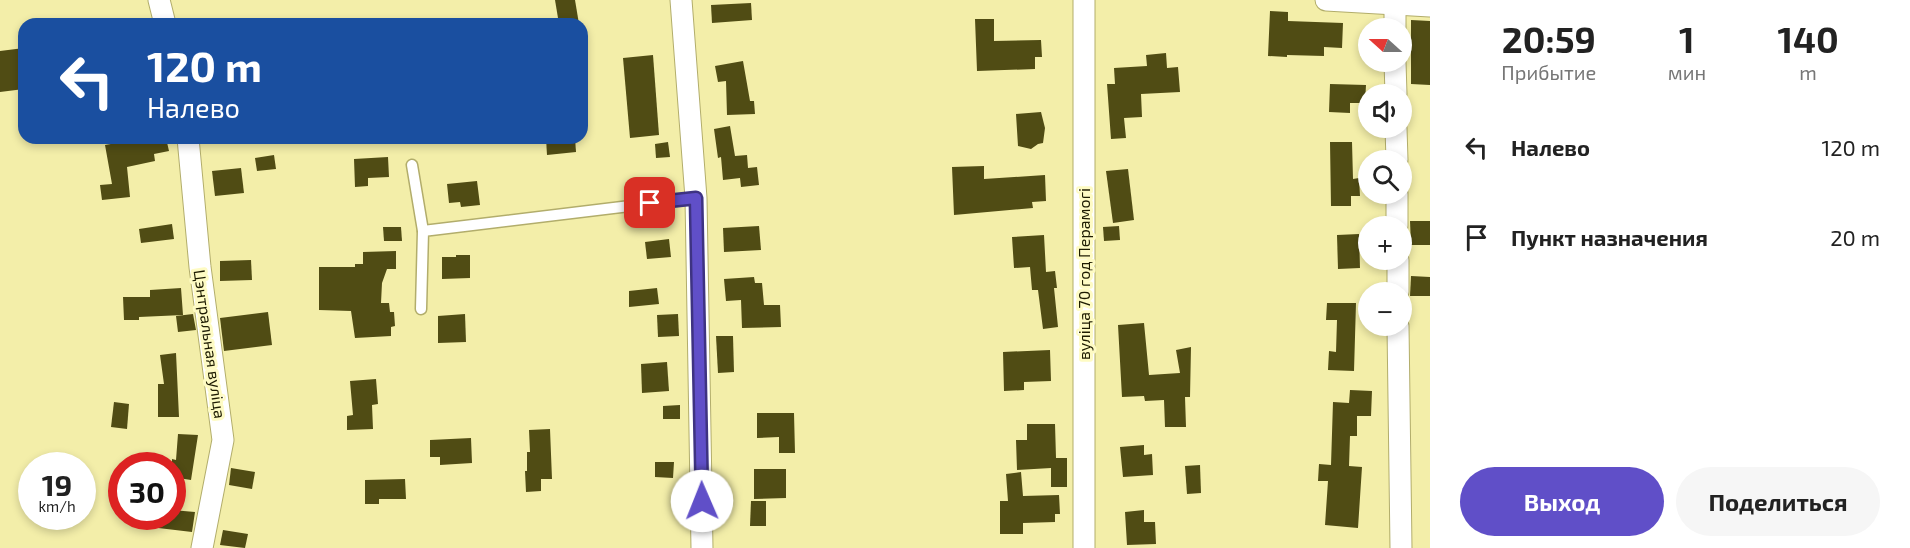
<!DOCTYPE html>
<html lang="ru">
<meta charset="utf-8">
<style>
body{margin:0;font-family:"Exo 2",sans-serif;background:#f6f6f6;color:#222;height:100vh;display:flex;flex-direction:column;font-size:22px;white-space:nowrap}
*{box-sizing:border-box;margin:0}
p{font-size:20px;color:#767676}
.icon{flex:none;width:33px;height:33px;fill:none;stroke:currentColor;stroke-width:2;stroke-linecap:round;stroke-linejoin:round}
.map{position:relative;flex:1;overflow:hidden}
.drawer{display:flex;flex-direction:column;background:#fff;width:480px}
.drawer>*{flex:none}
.banner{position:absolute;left:18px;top:18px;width:570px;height:126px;border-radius:18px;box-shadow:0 3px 9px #0003;background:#1a4fa0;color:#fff;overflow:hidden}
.needle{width:39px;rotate:291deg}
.tools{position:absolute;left:1358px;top:18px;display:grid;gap:12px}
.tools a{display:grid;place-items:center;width:54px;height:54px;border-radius:50%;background:#fff;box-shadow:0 3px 9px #0003;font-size:30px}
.speed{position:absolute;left:18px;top:452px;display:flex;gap:12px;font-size:30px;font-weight:700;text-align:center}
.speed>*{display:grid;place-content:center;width:78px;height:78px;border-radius:50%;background:#fff;box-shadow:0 3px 9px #0003;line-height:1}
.speed small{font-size:15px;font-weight:400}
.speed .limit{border:9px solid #d22;background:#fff;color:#111}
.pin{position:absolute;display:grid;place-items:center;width:51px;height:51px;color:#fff;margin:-26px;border-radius:12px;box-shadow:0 3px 9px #0006}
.me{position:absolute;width:66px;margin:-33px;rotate:359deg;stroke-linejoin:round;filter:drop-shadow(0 0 4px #0008)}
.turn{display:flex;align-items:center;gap:21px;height:126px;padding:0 30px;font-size:27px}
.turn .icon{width:78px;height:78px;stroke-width:2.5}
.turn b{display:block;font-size:42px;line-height:51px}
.eta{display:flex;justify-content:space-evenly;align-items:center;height:102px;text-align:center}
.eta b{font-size:36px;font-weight:700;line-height:42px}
.action{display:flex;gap:12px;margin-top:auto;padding:12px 30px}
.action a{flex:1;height:69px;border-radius:36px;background:#604fc8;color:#fff;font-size:24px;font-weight:700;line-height:69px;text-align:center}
.action a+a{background:#f6f6f6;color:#222}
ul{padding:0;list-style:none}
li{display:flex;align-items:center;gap:18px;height:90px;padding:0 30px}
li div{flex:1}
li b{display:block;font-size:22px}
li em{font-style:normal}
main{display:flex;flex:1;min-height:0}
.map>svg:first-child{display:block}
</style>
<main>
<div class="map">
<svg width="1430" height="548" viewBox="0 0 1430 548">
<rect width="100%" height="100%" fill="#f3eea9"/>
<g fill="#504c14">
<polygon points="555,0 575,0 579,24 559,24"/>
<polygon points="751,3 752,20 712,23 711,5"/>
<polygon points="1270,11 1288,12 1288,21 1343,23 1342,48 1324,47 1324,56 1287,55 1287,57 1268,56"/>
<polygon points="975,19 994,19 994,41 1041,40 1042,57 1035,57 1035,69 977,71"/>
<polygon points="1411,20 1430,21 1430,85 1411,84"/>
<polygon points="24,48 24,89 0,92 0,51"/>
<polygon points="1166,53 1167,68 1178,67 1180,92 1141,94 1142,117 1124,118 1126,138 1111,139 1107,84 1115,84 1114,68 1147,66 1146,55"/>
<polygon points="653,55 659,135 630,138 623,58"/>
<polygon points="743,61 750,101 754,101 755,114 727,115 726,81 718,82 715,66"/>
<polygon points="1330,84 1366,85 1365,103 1350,103 1350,113 1329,112"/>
<polygon points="1041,112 1045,128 1043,143 1038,144 1031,149 1018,146 1016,114"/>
<polygon points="730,126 735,156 747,155 748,168 757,167 759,185 741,187 740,178 723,180 721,157 718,158 714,129"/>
<polygon points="145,138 166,138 169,151 154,154 155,161 127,167 130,197 102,200 100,185 112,184 105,145"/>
<polygon points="546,138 575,138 576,152 547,155"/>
<polygon points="668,142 670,157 656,158 655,144"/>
<polygon points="1330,142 1352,142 1353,179 1359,178 1360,196 1351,196 1351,206 1331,206"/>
<polygon points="274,155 276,169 257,171 255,158"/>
<polygon points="388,157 389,177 368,178 368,186 355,187 354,159"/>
<polygon points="984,166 984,179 1045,175 1046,201 1032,202 1033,208 954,215 952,167"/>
<polygon points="241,168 244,193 215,196 212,171"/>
<polygon points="1128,169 1134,220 1113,223 1106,171"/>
<polygon points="477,181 480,205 461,207 460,202 449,203 447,184"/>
<polygon points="1410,221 1430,221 1430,245 1411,245"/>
<polygon points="172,224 174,239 141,243 139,229"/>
<polygon points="759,226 761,250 724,252 723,228"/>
<polygon points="1119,226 1120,240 1104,241 1103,227"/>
<polygon points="383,227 401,227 402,241 384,241"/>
<polygon points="1359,234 1360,268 1338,269 1337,235"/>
<polygon points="1044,235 1046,272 1055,271 1057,288 1054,288 1058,327 1043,329 1038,290 1032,290 1030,267 1014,268 1012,237"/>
<polygon points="669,239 671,257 647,259 645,242"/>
<polygon points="396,251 396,269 387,269 382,283 381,303 389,303 390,312 394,312 395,326 391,327 391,336 355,338 351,311 319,310 319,267 355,267 355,264 363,264 363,252"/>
<polygon points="456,255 470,255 470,278 442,279 442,257 456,257"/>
<polygon points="251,260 252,280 220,281 220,261"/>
<polygon points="1411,276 1430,277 1430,296 1410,296"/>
<polygon points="754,277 755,283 762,283 764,305 780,305 781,327 742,328 741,300 726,301 724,279"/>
<polygon points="181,288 183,315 139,317 139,320 124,320 123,297 150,297 150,290"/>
<polygon points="657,288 659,304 629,307 629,291"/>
<polygon points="1327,303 1356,303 1354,371 1328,370 1329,351 1336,352 1337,320 1326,320"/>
<polygon points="268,312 272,345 224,351 220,318"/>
<polygon points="193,314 196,330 178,332 176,316"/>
<polygon points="465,314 466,342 438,343 438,316"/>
<polygon points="678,314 679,336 658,337 657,315"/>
<polygon points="1144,323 1149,375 1180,373 1176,350 1191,347 1190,397 1185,397 1186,427 1165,427 1164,400 1145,401 1144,396 1122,397 1118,325"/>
<polygon points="716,336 733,336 734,372 718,373"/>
<polygon points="1050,350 1051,381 1024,382 1024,390 1004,391 1003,352"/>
<polygon points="176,353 179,417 158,417 158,384 164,384 160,355"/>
<polygon points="667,362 669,391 642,393 641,364"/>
<polygon points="376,379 378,404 372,405 373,429 347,430 347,416 353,415 350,381"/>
<polygon points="1350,390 1372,391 1371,416 1357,416 1357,436 1350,436 1349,466 1362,467 1358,528 1325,525 1328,481 1318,481 1319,464 1331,465 1333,402 1349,403"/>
<polygon points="114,402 129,404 127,429 111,427"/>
<polygon points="680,405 680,419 663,419 663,406"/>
<polygon points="757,413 794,413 795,453 779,453 779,437 757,438"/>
<polygon points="1027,424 1055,424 1056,458 1067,458 1067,487 1051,487 1051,468 1017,470 1016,440 1027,440"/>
<polygon points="550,429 552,479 541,479 541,491 526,492 525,471 527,471 527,452 530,452 529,430"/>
<polygon points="178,434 198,435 191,480 172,477 172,459 176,460"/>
<polygon points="471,438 472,463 440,465 440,457 430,457 430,440"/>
<polygon points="1144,445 1144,455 1152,454 1153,475 1123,477 1120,447"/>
<polygon points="655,462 674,462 673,478 655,477"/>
<polygon points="1200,465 1201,493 1187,494 1185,466"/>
<polygon points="231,468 255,472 252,489 229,485"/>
<polygon points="754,469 786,469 786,498 754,499"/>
<polygon points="1021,472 1023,496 1059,495 1060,514 1055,514 1055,522 1023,523 1023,534 1000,534 1000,501 1008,501 1006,474"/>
<polygon points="405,479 406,499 379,499 379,504 365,504 365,480"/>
<polygon points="751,501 766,501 766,526 750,526"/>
<polygon points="172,510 195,512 192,532 133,525 133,516 172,516"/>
<polygon points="1144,510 1144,522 1155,522 1156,544 1127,545 1125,512"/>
<polygon points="223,530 248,534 245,548 220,545"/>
</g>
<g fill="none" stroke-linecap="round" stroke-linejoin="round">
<defs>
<g id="service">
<polyline points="412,165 423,231"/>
<polyline points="421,309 423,231 696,198"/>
</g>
<g id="minor">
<polyline points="159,0 165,24"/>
<polyline points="681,0 696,198 702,548"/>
<polyline points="1326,0 1430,6"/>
<polyline points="1395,3 1395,28"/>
<polyline points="1395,62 1396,94"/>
<polyline points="1396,128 1397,160"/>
<polyline points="188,138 200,267 223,440 202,548"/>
<polyline points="1397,194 1397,226"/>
<polyline points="1398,260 1398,292"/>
<polyline points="1398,326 1401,548"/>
<polyline points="1084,548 1084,0"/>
</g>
</defs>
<use href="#service" stroke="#b2ad6b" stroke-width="13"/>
<use href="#minor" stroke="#b2ad6b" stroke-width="23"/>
<use href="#service" stroke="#fff" stroke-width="10"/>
<use href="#minor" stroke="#fff" stroke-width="21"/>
</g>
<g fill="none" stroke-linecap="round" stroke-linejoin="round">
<defs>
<polyline id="route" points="650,203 696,198 702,501"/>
</defs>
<use href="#route" stroke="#3e3382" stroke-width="15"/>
<use href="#route" stroke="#604fc8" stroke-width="10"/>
</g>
<g text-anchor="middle" stroke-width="6" stroke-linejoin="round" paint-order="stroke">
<g font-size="16" fill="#1d1b01" stroke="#fefbc4">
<text transform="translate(1084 274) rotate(-90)" y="6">вуліца 70 год Перамогі</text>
<text transform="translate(210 344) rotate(82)" y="6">Цэнтральная вуліца</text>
</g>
</g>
</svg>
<div class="tools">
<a><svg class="needle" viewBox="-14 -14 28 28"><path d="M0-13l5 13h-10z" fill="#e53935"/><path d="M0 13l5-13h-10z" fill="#767676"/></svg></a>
<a><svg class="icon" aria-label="sound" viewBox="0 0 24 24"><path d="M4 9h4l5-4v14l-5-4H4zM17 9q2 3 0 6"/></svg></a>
<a><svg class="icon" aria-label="search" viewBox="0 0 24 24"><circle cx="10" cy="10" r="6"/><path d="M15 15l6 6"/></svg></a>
<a>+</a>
<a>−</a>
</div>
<div class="speed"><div>19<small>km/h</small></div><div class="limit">30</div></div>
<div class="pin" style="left:650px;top:203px;background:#d93025"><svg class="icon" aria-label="arrive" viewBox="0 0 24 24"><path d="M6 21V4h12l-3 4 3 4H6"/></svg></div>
<svg class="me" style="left:702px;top:501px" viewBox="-20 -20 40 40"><circle r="19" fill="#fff"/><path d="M0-13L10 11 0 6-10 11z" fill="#604fc8"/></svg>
<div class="banner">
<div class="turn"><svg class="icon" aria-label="left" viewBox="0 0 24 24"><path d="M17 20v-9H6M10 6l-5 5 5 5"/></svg><div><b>120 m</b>Налево</div></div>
</div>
</div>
<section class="drawer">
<div class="eta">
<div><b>20:59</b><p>Прибытие</p></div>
<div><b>1</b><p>мин</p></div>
<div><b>140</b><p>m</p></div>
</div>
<ul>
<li><svg class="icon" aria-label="left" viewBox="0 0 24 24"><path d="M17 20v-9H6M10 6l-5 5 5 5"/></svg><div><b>Налево</b></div><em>120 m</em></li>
<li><svg class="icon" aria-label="arrive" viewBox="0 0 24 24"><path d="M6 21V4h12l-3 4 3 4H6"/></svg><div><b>Пункт назначения</b></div><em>20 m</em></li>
</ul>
<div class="action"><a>Выход</a><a>Поделиться</a></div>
</section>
</main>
